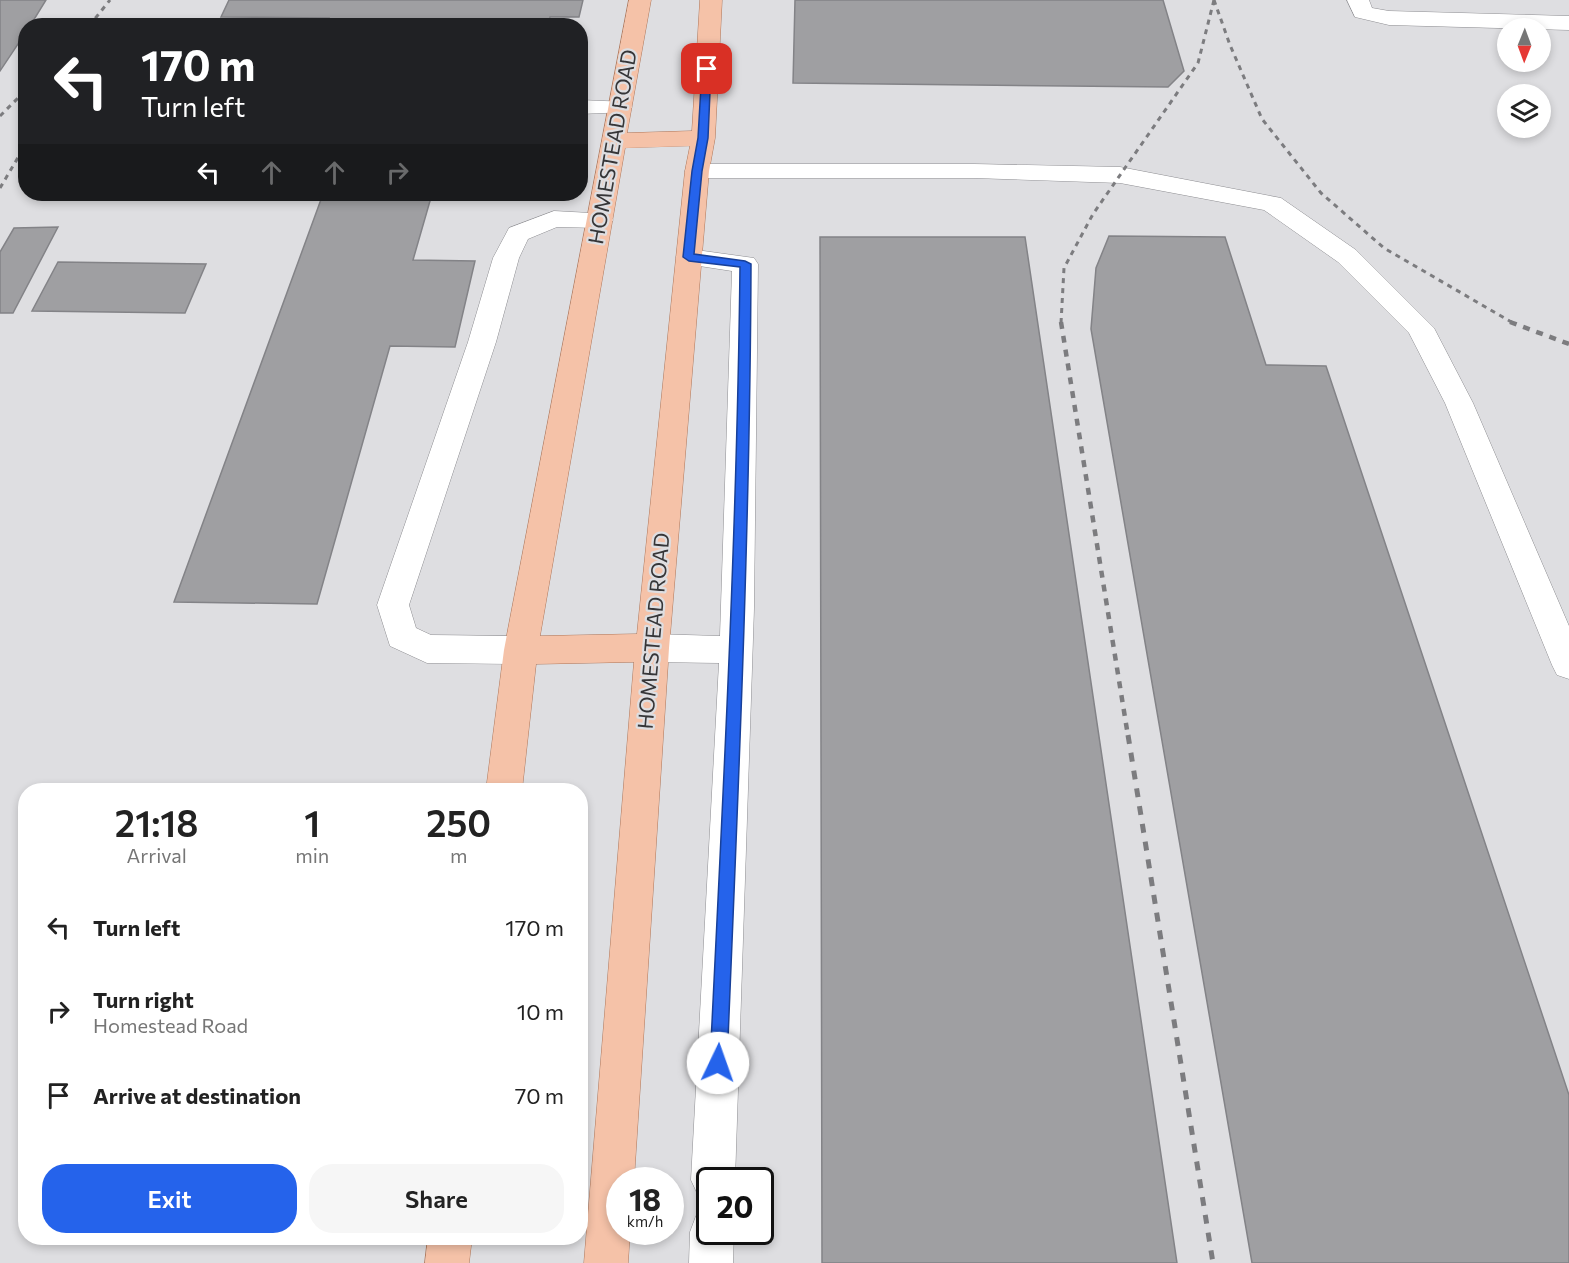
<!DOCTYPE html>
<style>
body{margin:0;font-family:Commissioner,sans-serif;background:#f6f6f6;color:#222;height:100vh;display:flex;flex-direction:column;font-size:22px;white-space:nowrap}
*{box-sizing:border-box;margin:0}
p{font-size:20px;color:#767676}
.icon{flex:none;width:33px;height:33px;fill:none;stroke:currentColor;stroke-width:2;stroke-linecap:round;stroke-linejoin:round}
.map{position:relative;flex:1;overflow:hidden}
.panel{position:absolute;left:18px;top:783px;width:570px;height:462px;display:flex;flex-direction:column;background:#fff;border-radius:24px;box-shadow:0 3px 9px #0003}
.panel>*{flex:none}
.banner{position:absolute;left:18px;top:18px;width:570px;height:183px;border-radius:24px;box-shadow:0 3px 9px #0003;background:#202124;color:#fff;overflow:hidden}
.needle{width:39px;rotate:181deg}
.controls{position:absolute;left:1497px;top:18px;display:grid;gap:12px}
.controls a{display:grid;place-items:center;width:54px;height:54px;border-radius:50%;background:#fff;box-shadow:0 3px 9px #0003;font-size:30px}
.speed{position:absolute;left:606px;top:1167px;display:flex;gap:12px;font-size:30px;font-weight:700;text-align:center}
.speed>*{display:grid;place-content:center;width:78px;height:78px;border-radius:50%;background:#fff;box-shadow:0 3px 9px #0003;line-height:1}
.speed small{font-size:15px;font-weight:400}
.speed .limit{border:3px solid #111;border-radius:9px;background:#fff;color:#111}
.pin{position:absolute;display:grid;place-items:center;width:51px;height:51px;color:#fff;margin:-26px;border-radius:12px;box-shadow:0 3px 9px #0006}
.me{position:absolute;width:66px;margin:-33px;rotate:3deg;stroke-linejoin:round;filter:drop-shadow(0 0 4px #0008)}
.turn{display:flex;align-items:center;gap:21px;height:126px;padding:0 24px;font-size:27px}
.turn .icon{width:78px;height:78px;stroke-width:2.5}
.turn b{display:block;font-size:42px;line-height:51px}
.lanes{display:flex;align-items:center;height:57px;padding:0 24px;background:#0003;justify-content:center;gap:30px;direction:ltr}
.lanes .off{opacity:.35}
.eta{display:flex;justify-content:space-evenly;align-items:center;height:102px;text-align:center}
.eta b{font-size:36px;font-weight:600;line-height:42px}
.action{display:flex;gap:12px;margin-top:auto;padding:12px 24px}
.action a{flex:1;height:69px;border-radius:24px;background:#2563eb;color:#fff;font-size:24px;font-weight:600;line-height:69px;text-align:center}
.action a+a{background:#f6f6f6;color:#222}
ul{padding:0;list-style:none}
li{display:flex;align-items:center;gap:18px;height:84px;padding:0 24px}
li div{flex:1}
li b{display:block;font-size:22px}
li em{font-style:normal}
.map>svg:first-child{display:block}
</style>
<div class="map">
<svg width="1569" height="1263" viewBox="0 0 1569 1263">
<rect width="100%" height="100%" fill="#dedee1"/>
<g fill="#9f9fa2" stroke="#838387" stroke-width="1.5">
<polygon points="0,0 46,0 30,26 26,26 26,32 0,71"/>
<polygon points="229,0 583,0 579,17 550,17 548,26 326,26 329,18 221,17"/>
<polygon points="795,0 1163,0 1184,71 1168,87 793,83"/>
<polygon points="134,22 208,22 206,26 132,26"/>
<polygon points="323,194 432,194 413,260 475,261 455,347 390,346 317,604 174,602"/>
<polygon points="58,227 13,313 0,313 0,252 14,228"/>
<polygon points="1109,236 1225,237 1266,365 1326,366 1569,1095 1569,1263 1252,1263 1091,329 1096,268"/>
<polygon points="820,237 1025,237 1177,1263 822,1263"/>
<polygon points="58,262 206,264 185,313 32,311"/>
</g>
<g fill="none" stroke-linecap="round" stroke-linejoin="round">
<defs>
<g id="minor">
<polygon points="1347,0 1369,0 1372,8 1389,11 1569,16 1569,30 1389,25 1355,17"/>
<polygon points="580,100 628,102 632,107 628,112 580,114"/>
<polygon points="697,164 974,164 1120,167 1281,198 1356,250 1434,328 1473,403 1569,626 1569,679 1557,675 1552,665 1445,403 1409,333 1338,262 1264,210 1120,183 974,178 697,178 688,176 685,171 688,166"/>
<polygon points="554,211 609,214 613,220 609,226 600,228 557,227 528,239 519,258 496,342 409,605 416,628 431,635 521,636 533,640 538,650 533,660 521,664 427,663 390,646 377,605 468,342 493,258 509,228"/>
<polygon points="689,249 754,258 758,264 754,608 735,1180 710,1180 710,1200 698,1195 691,1180 719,663 652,662 640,658 635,648 640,638 652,634 720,636 732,271 680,263 676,257 680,251"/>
<polygon points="710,1211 710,1232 734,1232 733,1263 689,1263 690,1232 696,1216"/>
</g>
<g id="major">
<path d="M629,0h22l-24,133 65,-2 8,-131h22l-7,138 -6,33 -40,477 -35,532h-14v52h10l-2,31h-44l50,-601 -98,2 -14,126h-36l18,-140zM690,146l-5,25 -48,463 -97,2 85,-488z"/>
<polygon points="428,1238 472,1238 469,1263 425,1263"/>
</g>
</defs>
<use href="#minor" stroke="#8d8d91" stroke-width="1"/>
<use href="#major" stroke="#ae775b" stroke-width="1"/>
<use href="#minor" fill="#fff" fill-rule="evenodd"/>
<use href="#major" fill="#f5c2a8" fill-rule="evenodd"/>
<g stroke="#7c7c7f" stroke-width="3" stroke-dasharray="5 5" stroke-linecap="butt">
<polyline points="1214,0 1230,45 1262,119 1321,193 1384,248 1513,323"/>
<polyline points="89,26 110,0"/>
<polyline points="0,116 26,90"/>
<polyline points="0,188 26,144"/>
<polyline points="1061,323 1064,268 1093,214 1198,63 1214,0"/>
</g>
<g stroke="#7c7c7f" stroke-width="4.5" stroke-dasharray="7 7" stroke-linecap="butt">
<polyline points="1061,322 1128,736"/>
<polyline points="1510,322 1569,344"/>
</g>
<polyline stroke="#7c7c7f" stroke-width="5" stroke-dasharray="9 9" stroke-linecap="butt" points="1128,735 1213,1263"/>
</g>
<path fill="#2563eb" stroke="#184099" stroke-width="1.5" d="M707,66l4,3 -3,69 -6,33 -8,83 51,7 6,3c-1,267 -13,533 -24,799l-3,6 -6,3 -5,-3 -3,-6c13,-265 27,-530 30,-796l-51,-6 -6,-4 9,-86 6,-33 4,-69z"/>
<g text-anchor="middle" stroke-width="4.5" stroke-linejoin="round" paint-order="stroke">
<g font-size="21" fill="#363638" stroke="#dedee1">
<text transform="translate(613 147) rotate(-80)" y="7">HOMESTEAD ROAD</text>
<text transform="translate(654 631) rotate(-85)" y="7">HOMESTEAD ROAD</text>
</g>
</g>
</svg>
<div class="controls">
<a><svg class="needle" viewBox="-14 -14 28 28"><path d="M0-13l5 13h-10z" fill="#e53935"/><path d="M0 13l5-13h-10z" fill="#767676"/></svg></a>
<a><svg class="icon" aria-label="layers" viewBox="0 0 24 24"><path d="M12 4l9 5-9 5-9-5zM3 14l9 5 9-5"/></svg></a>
</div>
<div class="speed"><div>18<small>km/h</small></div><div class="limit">20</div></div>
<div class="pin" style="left:707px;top:69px;background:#d93025"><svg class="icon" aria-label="arrive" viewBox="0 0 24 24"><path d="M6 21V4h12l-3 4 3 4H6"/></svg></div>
<svg class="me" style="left:718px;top:1063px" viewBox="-20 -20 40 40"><circle r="19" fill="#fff"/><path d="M0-13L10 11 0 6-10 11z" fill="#2563eb"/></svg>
<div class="banner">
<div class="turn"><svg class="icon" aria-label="left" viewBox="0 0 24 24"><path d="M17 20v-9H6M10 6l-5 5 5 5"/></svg><div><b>170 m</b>Turn left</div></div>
<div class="lanes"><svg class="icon" aria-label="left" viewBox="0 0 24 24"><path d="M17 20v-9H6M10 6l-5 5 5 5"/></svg><svg class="icon off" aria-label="ahead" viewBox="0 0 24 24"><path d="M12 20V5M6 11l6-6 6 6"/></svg><svg class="icon off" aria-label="ahead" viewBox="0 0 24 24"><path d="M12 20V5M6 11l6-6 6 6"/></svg><svg class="icon off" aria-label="right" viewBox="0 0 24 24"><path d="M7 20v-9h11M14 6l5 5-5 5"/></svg></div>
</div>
<section class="panel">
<div class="eta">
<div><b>21:18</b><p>Arrival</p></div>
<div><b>1</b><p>min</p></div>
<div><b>250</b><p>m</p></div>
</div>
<ul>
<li><svg class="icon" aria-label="left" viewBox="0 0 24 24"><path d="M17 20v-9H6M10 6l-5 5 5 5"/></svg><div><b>Turn left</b></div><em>170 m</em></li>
<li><svg class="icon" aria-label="right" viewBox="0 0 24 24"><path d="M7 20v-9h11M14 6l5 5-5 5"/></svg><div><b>Turn right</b><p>Homestead Road</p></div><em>10 m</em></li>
<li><svg class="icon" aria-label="arrive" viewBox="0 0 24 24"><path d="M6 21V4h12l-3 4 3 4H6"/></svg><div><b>Arrive at destination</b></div><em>70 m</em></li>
</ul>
<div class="action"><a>Exit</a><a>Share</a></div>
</section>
</div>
